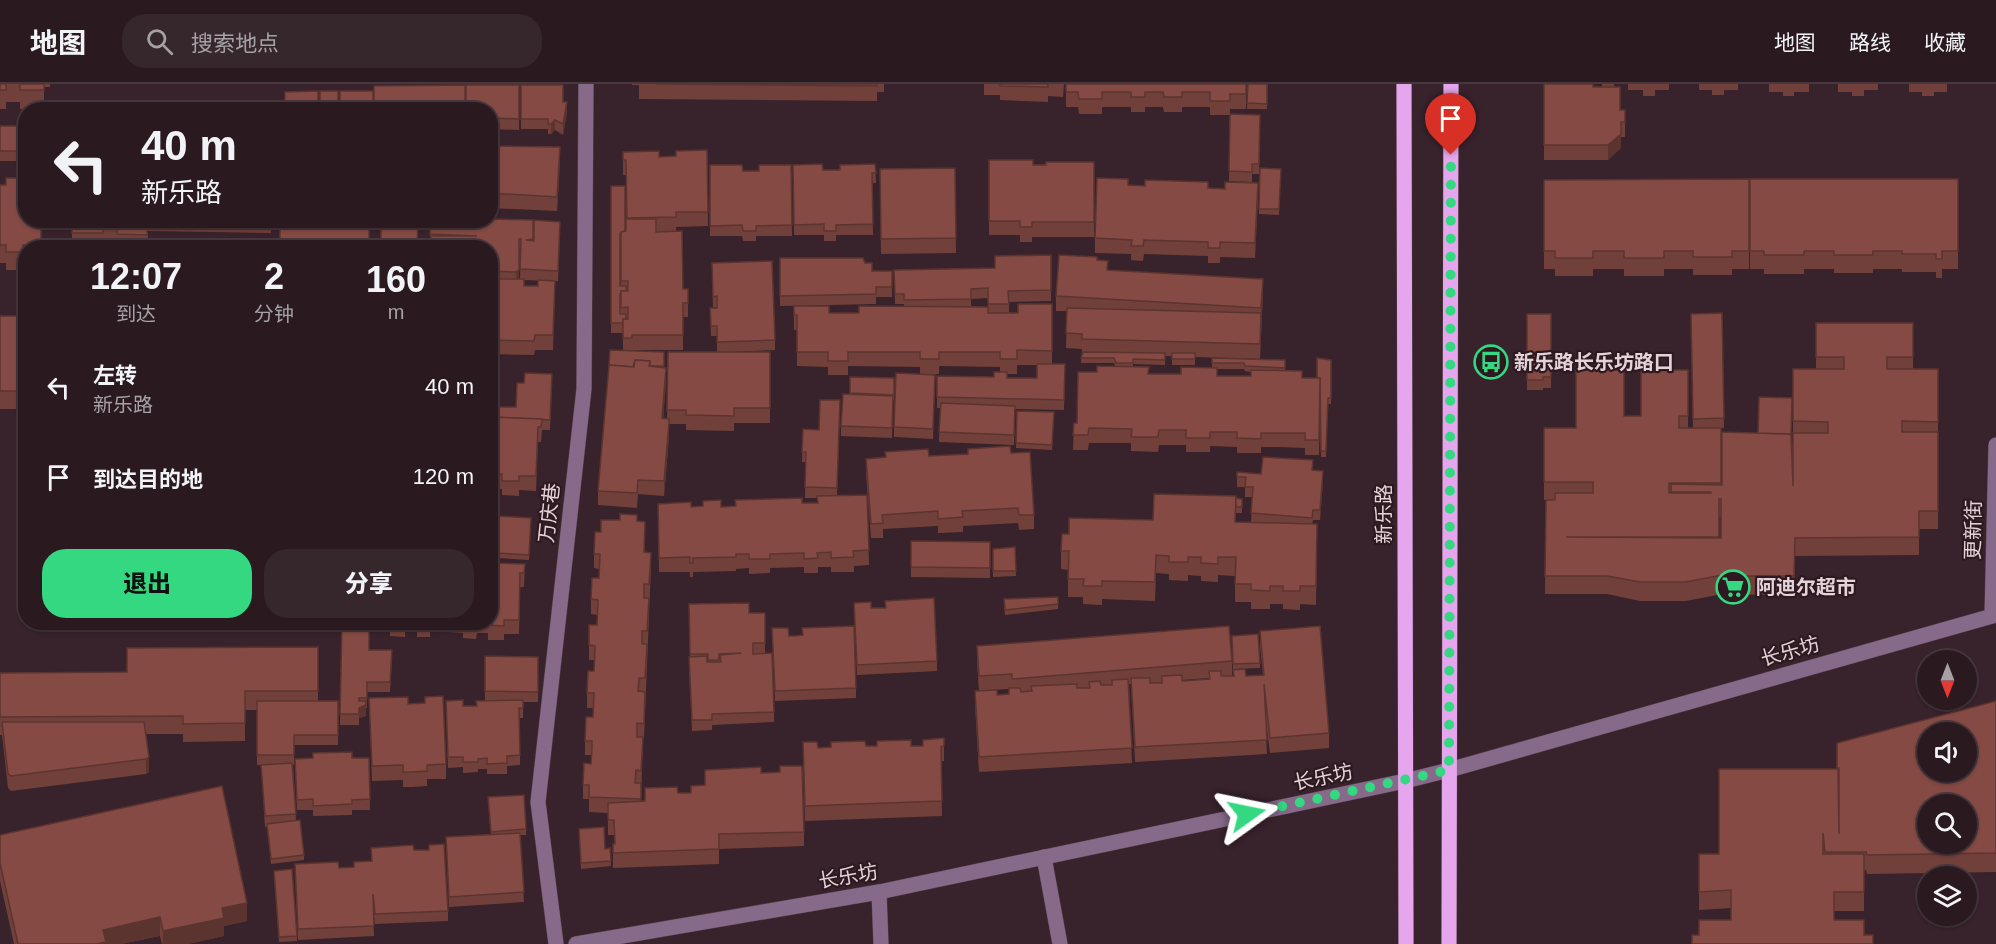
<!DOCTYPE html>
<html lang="zh">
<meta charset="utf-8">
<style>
body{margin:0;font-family:Arial,"Noto Sans SC",sans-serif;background:#36272d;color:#f1f3f6;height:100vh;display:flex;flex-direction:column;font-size:22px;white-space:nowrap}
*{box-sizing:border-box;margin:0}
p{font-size:20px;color:#a5a1a5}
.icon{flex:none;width:33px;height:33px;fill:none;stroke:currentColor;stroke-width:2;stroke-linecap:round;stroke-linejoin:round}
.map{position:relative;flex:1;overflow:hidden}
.side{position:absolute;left:18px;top:156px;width:480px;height:390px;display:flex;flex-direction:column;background:#2a1a20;border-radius:24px;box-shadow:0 2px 4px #0004,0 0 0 2px #46383e}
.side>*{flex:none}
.banner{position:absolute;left:18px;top:18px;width:480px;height:126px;border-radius:24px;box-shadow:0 2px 4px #0004,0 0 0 2px #46383e;background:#2a1a20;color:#f1f3f6;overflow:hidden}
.needle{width:39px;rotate:180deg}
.controls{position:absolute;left:1917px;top:566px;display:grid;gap:12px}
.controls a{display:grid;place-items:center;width:60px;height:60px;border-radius:50%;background:#2a1a20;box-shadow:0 2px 4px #0004,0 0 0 2px #46383e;font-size:30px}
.pin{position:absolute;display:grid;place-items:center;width:51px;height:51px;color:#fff;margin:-62px -26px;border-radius:50% 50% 50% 0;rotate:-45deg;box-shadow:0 0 6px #0007}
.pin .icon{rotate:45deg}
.me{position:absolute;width:66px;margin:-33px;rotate:78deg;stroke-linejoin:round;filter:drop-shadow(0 0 4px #0008)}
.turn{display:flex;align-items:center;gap:21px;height:126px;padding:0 24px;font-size:27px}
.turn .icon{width:78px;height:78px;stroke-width:2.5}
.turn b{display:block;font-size:42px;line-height:51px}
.eta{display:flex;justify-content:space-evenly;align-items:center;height:102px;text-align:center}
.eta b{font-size:36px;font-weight:800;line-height:42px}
.action{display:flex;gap:12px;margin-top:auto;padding:12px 24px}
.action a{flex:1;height:69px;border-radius:24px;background:#33d881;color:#111;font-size:24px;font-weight:800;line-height:69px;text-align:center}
.action a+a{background:#36272d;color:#f1f3f6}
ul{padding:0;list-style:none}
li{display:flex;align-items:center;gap:18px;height:90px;padding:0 24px}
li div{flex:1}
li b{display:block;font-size:22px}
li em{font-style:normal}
header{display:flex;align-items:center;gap:36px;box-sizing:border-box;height:84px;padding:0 30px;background:#2a1a20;border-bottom:2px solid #46383e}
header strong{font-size:28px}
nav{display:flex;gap:33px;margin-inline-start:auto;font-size:21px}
.search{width:420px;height:54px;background:#36272d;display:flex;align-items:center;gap:15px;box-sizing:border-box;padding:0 21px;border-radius:24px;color:#a5a1a5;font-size:22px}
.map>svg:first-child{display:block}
</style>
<header>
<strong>地图</strong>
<div class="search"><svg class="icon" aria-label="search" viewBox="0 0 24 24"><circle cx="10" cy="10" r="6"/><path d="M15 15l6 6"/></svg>搜索地点</div>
<nav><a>地图</a><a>路线</a><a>收藏</a></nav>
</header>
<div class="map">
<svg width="1996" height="860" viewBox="0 0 1996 860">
<rect width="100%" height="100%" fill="#38222b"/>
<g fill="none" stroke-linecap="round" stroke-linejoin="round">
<defs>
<g id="minor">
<polyline points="1992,532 1996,361"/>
<polyline points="1044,773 1060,860"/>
<polyline points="879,808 881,860"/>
<polyline points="556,860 538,718 584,305 586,0"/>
<polyline points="576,860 879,808 1405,697 1449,686 1996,531"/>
</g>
<g id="major">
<polyline points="1404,0 1406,860"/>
<polyline points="1449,860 1451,0"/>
</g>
</defs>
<use href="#minor" stroke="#533e47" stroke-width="16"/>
<use href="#major" stroke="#533e47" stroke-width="16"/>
<use href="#minor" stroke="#87698a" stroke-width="15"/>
<use href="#major" stroke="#e6a6ed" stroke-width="15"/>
</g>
<g fill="#72403a" fill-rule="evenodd">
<polygon points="0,0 50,0 50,3 44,3 44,25 20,25 20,18 6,18 6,25 0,25"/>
<polygon points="632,0 884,0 884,8 877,8 877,17 639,15 639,1 632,1"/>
<polygon points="984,0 1064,0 1063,13 1048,12 1048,18 1000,16 1000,11 984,11"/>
<polygon points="1066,0 1246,0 1246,25 1230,25 1230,30 1260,31 1259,90 1252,90 1252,98 1229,97 1230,31 1210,31 1210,23 1182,23 1182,28 1164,28 1163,23 1145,23 1145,28 1131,28 1131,23 1102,23 1102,30 1079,30 1078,23 1066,23"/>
<polygon points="1248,0 1268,0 1267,25 1247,25"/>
<polygon points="1544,0 1593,3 1602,3 1602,0 1614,0 1620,26 1625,26 1625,53 1621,53 1621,64 1608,76 1544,76"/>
<polygon points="1628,0 1669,0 1669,6 1655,6 1655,12 1643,12 1643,6 1628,6"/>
<polygon points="1699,0 1738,0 1738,6 1724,6 1724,11 1712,11 1712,6 1699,6"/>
<polygon points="1769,0 1809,0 1809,8 1794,8 1794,12 1783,12 1783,8 1769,8"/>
<polygon points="1838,0 1878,0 1878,6 1864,6 1864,12 1852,12 1852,8 1838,8"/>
<polygon points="1909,0 1947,0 1947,8 1934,8 1934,12 1922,12 1922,8 1909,8"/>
<polygon points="519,1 519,46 490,45 490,26"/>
<polygon points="521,1 563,18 567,28 563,51 555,46 551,50 548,50 548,45 521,45"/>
<rect x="0" y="42" width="25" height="35"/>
<polygon points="490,62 560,78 557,127 490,124"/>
<path d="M707,66l1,76 -32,1 7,62h5v28h-5v33h-51v1l32,1v16l2,15 -3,35 4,1 1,-67h49v-16h-6l-1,-28h7v-1h-4l-1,-34 63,67v10l-47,2h42v71h-36v8l-48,-1v-6h-17v13l-5,59 -26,-2 -1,14 -39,-3v-14l25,-141v-17h-12v-147l14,45h1v-56h-3v-23l36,5 17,-1zM620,161h1v41h-1z"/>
<polygon points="989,76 1033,81 1094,78 1094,153 1032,153 1032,158 1020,158 1020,151 989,151"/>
<polygon points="875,80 876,99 872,99 873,151 836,151 836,157 824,157 824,151 794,151 793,81 823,86 840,86"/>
<polygon points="710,81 743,87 759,87 791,81 792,152 756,152 756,157 743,157 742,152 710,152"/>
<polygon points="955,84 956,169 881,170 880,85"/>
<polygon points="1260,84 1281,85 1279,131 1259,130"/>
<polygon points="1749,95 1749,185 1732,185 1732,191 1693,191 1693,185 1664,185 1664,192 1624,192 1624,185 1593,185 1593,192 1555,192 1555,185 1544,185 1544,96"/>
<polygon points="1750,95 1958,95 1958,185 1942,185 1942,194 1936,194 1936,188 1902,188 1902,185 1873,185 1873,189 1834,189 1834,185 1804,185 1804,190 1764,190 1764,185 1750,185"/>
<polygon points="0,101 41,136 41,164 26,164 26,179 23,179 23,186 6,186 6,179 0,179"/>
<polygon points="1128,101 1208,104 1258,113 1255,174 1220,173 1220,179 1208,179 1208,172 1144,170 1143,177 1131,176 1131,170 1095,169 1095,154"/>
<polygon points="72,136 271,136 271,149 148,147 148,164 117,164 117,162 103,162 103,164 72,164"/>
<path d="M430,136h103v21l27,-9 -2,49h-3l-2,69h-18l-1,5 -44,-1v-70h2v-3h-2v-33l-60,-6zM519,165h2l-1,30h-1zM524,196l29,1 -15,5h-14z"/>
<path d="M1051,171v46l-42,1v11h9l34,-9v60h13l-1,46 -49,-1 -1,36 -75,-3 1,-34h-3v-32l57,1 6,-5v-5l-61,-1v8h-19v-7l-72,-1v9h-20v-8l-31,-1v-36h-3v-24l35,7h30l45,-7v-2h-9l-1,-34 101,-2zM988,214v9l-17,-1v-7zM1017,281h20v13h-30v-4h10z"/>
<polygon points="780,174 865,179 872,187 892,187 892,213 876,213 876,220 780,222"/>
<path d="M1097,176l11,10 155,23 -3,66 -65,-2v8h-23v-9h-7v9l-32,-1v3l16,7h32l31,-6v-10l73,2v10l17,8h15l14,-18v44h-3l-2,53h-5l-1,-67 -1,65h-14v-7l-26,-1h-18v6h-24v-6l-27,-1v6h-24v-7h-27l-1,7 -27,-1v-8h-42l-1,7h-15l1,-27h3l20,-51 18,-6 -1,-3h-33l1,-14 -16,-1 1,-37h-11v-15zM1217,285h27l1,2 6,1v4h-34z"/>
<path d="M1722,229l2,115h-6h3v57h1l69,-51 2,52v-117h23v-46h97v46h25v160h-19v26l-124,1 -1,38 -77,1 -31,6h-46l-33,-7h-62l1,-94h-2v-72h32l48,-12h17l47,-46v58h5l-2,-114zM1719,433h2v21h-2z"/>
<polygon points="1527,230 1551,230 1551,304 1543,304 1543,306 1527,306"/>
<rect x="0" y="232" width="26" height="93"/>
<polygon points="935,291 933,355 894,353 894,343"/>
<polygon points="850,293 894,294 894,316 893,316 892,354 841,352 841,342 850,310"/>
<polygon points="552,300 550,346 542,346 541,358 538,358 536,407 519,406 519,412 502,411 502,405 490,405 490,339 516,323"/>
<polygon points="840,316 837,411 867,411 869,481 854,482 854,488 831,488 831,483 818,483 818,489 804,489 804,483 770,484 770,489 749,490 749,484 736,485 736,487 693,488 693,493 690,493 690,488 659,488 658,420 691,423 721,423 817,419 817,414 805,414 806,378 802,378 803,345 819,346"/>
<polygon points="1017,327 1054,328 1052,366 1016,364"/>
<polygon points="1011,369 1034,431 1034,445 1019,446 1018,439 963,442 963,448 938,449 938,442 883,445 883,454 871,454 866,390 866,375 968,370"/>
<polygon points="1313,386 1323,397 1320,436 1313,436 1312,440 1317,440 1316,521 1300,520 1300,526 1283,525 1283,520 1270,520 1270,525 1251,525 1251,518 1235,518 1235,492 1218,491 1218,498 1201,497 1201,492 1188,491 1188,497 1169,496 1169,490 1156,489 1155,517 1102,515 1102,521 1083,520 1083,513 1068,513 1068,486 1061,485 1061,467 1069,450 1153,436 1236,414 1242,415 1242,429 1236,429 1235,438 1251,439 1252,413 1245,413 1245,403 1237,403 1237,393"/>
<polygon points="498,432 531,434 529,476 496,474"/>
<polygon points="637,437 645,468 651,483 644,655 643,655 641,717 678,709 691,709 705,701 761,689 804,748 804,762 719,765 719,780 613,784 613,760 615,760 614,751 608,751 608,729 589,728 589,715 583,715 583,701 591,680 591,671 585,671 585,657 593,633 593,624 587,624 587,609 594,587 594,576 589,576 589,541 597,541 598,531 591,530 591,515 599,494 599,485 594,484 594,470 601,448"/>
<polygon points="911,457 990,458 990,494 911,493"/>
<polygon points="1015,463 1016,492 993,493 993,465"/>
<polygon points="525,480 524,503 520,503 519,550 504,550 504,556 488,556 488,549 477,549 476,555 463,554 463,549 430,547 430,553 417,553 417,547 405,547 405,553 390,552 390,547 374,546 374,538 490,538"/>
<polygon points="1058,513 1058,525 1005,531 1004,515"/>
<polygon points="854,519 871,524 937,577 937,587 857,591"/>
<polygon points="689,520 749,529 765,529 765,569 774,628 774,638 712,641 712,646 692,647 689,583 689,573 690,573"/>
<polygon points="342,538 369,566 392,577 390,608 367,608 367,624 366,624 366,632 359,634 359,641 340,641"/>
<polygon points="772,544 789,552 856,604 856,614 775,617"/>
<path d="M1260,547l69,102v15l-59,5 -5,-38 2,39 -132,8 -4,-78h-2l3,79 -153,9 -4,-66v-15h4l-2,-30v-15l255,15v15h14l17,-1 -3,-29zM1209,594v1l-27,2v-1zM1009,605v5l-12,1 -6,-5z"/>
<polygon points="1232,552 1260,579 1260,584 1233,585"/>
<polygon points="318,563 318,617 338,617 338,661 294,661 294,681 293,681 296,737 304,771 304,776 271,780 267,743 265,743 261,681 257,681 257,626 245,626 245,657 183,658 183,650 146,650 149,688 146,690 11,707 8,704 2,651 0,651 0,589 127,588"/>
<polygon points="485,572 538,573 538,618 523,618 523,634 520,634 520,681 507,682 507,690 487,690 487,685 478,685 478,688 463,689 463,683 448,684 446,617 463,622 476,622 485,617"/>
<polygon points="369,614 408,620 446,680 446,695 427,695 427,702 412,703 403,703 403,696 372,697"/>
<path d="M1996,617v171l-129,2 -1,-4h-2v41h-30l-135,24 32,-15v-12l-32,2v-56h20l118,-85v-26zM1838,703h1v47z"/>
<polygon points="944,654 944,677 941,677 942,732 805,737 803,673 818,664 923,662"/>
<polygon points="369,674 370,726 352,726 352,731 313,732 313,726 297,726 295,675"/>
<polygon points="488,719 526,745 526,751 520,751 524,818 449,823 446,753 491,750"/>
<polygon points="579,750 605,765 610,764 611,782 581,785"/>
<polygon points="0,751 247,837 224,842 224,852 188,860 162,860 160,852 121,860 14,860 0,797"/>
<polygon points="371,764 414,766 448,827 448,837 375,840 373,827 374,852 298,856 295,791 339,784 354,783 371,777"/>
<polygon points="274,792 297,852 297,857 279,858"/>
</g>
<g fill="#5c342f">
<polygon points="567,18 567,28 563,51 563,40"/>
<polygon points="555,36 555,46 551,50 551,40"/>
<polygon points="1621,50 1621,64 1608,76 1608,61"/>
<polygon points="560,63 560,78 557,127 557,113"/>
<polygon points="519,165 519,196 516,198 516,188"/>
<polygon points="1263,195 1263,209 1260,275 1261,224"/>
<polygon points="666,284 666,299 662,349 662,334"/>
<polygon points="669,339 669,353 664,412 664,397"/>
<polygon points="1323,387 1323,397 1320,436 1320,426"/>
<polygon points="366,621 366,632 359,634 359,624"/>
<polygon points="149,673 149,688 146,690 146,675"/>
<polygon points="247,819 247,837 224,842 224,852 188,860 163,860 163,847 222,824"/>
<polygon points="160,833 160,852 121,860 97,860 103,846"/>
</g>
<g fill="#844a43" stroke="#5c342f" stroke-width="1.5" fill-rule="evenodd">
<rect x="0" y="0" width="6" height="6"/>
<rect x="20" y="0" width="24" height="6"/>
<polygon points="656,0 877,0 877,2"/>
<polygon points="1000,0 1048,0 1048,3 1000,2"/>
<polygon points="1066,0 1246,0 1246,10 1230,10 1230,17 1210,17 1210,8 1182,8 1182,13 1164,13 1163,8 1145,8 1145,13 1131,13 1131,8 1102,8 1102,15 1079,15 1078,8 1066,8"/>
<polygon points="1248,0 1267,0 1267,20 1247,19"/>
<polygon points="1544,0 1593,0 1593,3 1620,3 1620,26 1625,26 1625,38 1621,38 1621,50 1608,61 1544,61"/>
<polygon points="465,1 465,26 374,26 374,2"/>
<polygon points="466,1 519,1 519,35 490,34 490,26 466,26"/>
<polygon points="521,1 563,1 563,18 567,18 563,40 555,36 551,40 548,40 548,35 521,35"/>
<polygon points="318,7 318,26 285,26 285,8"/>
<rect x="320" y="7" width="18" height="19"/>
<rect x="340" y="7" width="33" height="19"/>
<polygon points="1230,30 1260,31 1259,80 1252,80 1252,88 1229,87"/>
<rect x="0" y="42" width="25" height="25"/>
<polygon points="490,62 560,63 557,113 490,109"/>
<polygon points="707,66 708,128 676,128 676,133 627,134 626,76 623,76 623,68 659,67 659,73 676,72 676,67"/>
<polygon points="989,76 1033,76 1033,81 1046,81 1046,78 1094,78 1094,138 1032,138 1032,143 1020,143 1020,137 989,137"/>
<polygon points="822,80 823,86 840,86 840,81 875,80 876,89 872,89 873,140 836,141 836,147 824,147 824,140 794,141 793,81"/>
<polygon points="710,81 742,81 743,87 759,87 759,81 791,81 792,141 756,142 756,147 743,147 742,141 710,142"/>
<polygon points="955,84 956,154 881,155 880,85"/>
<polygon points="1260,84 1281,85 1279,125 1259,125"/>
<polygon points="6,94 26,94 26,136 41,136 41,161 23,161 23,168 6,168 6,161 0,161 0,101 6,101"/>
<polygon points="1097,94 1128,95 1128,101 1145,102 1145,96 1208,98 1208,104 1225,105 1225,98 1258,99 1255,159 1220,158 1220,164 1208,164 1208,158 1144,156 1143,162 1131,162 1132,156 1095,154"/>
<polygon points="1749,95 1749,167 1732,167 1732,173 1693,173 1693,167 1664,167 1664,174 1624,174 1624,167 1593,167 1593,174 1555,174 1555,167 1544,167 1544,96"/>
<polygon points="1750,95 1958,95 1958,167 1942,167 1942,175 1936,175 1936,170 1902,170 1902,167 1873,167 1873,171 1834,171 1834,167 1804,167 1804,171 1764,171 1764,167 1750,167"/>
<polygon points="611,102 625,102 625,147 621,148 621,150 620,150 620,202 626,202 626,207 621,207 621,210 620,210 620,230 626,230 626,235 623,235 623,239 611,239"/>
<polygon points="490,135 533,136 533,155 526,156 534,157 534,136 560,138 558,187 520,185 521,155 519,155 519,186 516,188 490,187 490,164 430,164 431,152 477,152 430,150 430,136 490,136"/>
<polygon points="626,135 656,135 656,148 682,147 683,205 688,205 688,219 683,219 683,251 632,251 632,254 623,254 623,235 628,235 628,223 621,224 621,207 628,207 628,197 621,197 621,148 626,147"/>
<polygon points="72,136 148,136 147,151 117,150 117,144 103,144 103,149 72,149"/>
<rect x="280" y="136" width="89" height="28"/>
<polygon points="381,136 418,136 417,164 381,164"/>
<rect x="187" y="159" width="55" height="5"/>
<polygon points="1051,171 1051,206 1008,207 1009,220 988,220 988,204 971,205 971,215 904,216 904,210 895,210 894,186 995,184 995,172"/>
<polygon points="1059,171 1097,173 1097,176 1108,177 1107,186 1263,195 1261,224 1056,212"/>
<polygon points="780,174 863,174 865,179 872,179 872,187 892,187 892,203 876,203 876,210 780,212"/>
<polygon points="772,177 775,256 717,258 717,242 711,242 710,224 717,224 717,212 713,213 712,179"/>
<polygon points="492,195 524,195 524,202 538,202 538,196 555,197 553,251 535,251 534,257 490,256 490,200 492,200"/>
<polygon points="1018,220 1052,220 1052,267 1017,266 1017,275 1000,275 1000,268 939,268 939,275 920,275 920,268 848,268 848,277 828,277 828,268 797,268 797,231 794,231 794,222 829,222 829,229 859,229 859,222 988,223 988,229 1018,229"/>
<polygon points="1067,224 1261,229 1260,260 1082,255 1082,250 1066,249"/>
<polygon points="1722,229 1724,334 1693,335 1691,230"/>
<polygon points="1527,230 1551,230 1551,293 1543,293 1543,296 1527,296"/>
<rect x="0" y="232" width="26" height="75"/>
<path d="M1816,239h97v34h-26v12h51v53l-36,-1v11h36v79h-19v26l-124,1 -1,38h-77l-31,6h-46l-33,-6h-62l1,-76h9v-7h38v-11h-49v-54h32v-58h48v46h17v-46h47v46h-9v12h42v55h-52v10h42v-1h-40v-8l51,1v-53l69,2 2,52v-53h35v-11l-35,-1v-52h51v-12h-28zM1719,415h2v39l-155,-1h153z"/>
<polygon points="610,266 664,268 664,282 650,282 650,277 635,276 633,283 609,281"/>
<polygon points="668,268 770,268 770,324 734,324 734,332 686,331 686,326 667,326"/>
<polygon points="1083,268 1165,269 1165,276 1133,275 1133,279 1116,279 1114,274 1081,274"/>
<rect x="1172" y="269" width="23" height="6"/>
<polygon points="1212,274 1285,276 1285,284 1245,282 1244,279 1212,279"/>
<polygon points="1317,274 1331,276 1331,314 1328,314 1326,367 1321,367 1320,301 1320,294 1317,294"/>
<polygon points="635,276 650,277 649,282 666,284 662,334 669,335 669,339 664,397 638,396 637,409 598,407 609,281 634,283"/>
<polygon points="1037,280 1065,280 1064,316 937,313 937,292 994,293 994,288 1007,288 1007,294 1037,294"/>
<polygon points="1097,282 1149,283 1148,290 1181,290 1181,283 1217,284 1217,292 1251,292 1251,286 1302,287 1302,294 1320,294 1319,356 1305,356 1305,349 1261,349 1261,355 1237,354 1237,348 1210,348 1210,354 1186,354 1186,346 1159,346 1158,353 1131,353 1132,345 1089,344 1088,351 1073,351 1074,339 1077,339 1078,288 1097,288"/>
<polygon points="525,289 552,290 550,336 492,333 492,323 516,323 517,299 524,299"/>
<polygon points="896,289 935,291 933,345 894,343"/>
<polygon points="850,293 894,294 894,311 850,309"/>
<polygon points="843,310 893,312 892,344 841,342"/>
<polygon points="1759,313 1792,314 1791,350 1758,349"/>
<polygon points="820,316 840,316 837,404 805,403 806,368 802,368 803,345 819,346"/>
<polygon points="941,319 1015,322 1014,351 939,348"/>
<polygon points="1017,327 1054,328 1052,361 1016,359"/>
<polygon points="491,333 542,335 541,343 538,343 536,392 519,392 519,397 502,397 502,390 490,390"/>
<polygon points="1010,362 1011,369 1030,368 1034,431 1019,431 1018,424 962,427 963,433 938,435 938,427 882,431 883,439 871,440 866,375 886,373 885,368 928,365 929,372 968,370 968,365"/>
<polygon points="1263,373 1313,376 1312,386 1323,387 1320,426 1313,426 1312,434 1251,429 1253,403 1245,403 1246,393 1237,393 1237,388 1261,390"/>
<polygon points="1154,410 1236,412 1235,438 1317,440 1316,502 1300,502 1300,507 1283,507 1283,502 1270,502 1270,507 1251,506 1251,500 1235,500 1236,473 1218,473 1218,480 1201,479 1201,473 1188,473 1188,478 1169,478 1169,472 1156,471 1155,498 1102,497 1102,502 1083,502 1084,495 1068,495 1069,467 1061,467 1062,450 1069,450 1069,434 1153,436"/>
<polygon points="867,411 869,466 853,467 854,473 831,474 831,468 817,469 818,474 804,475 804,469 770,470 770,475 749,475 749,470 736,470 736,473 693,474 693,479 690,479 690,473 659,474 658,420 691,418 691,423 703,422 703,417 721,416 721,423 736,422 735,416 802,414 802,419 818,419 817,412"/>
<polygon points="1236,414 1242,415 1242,423 1236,423"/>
<polygon points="620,430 637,431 637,437 645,438 644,468 651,469 649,500 644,500 644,514 649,514 647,547 642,547 642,560 647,560 645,594 639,594 638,607 645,608 644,640 637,639 637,653 643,653 641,687 636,686 635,699 641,699 641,715 589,713 589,701 583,701 584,679 591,680 592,664 592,657 585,657 586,633 593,633 594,609 587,609 588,587 594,587 595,565 595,562 589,561 589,541 597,541 598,516 591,515 592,494 599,494 600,470 594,470 595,448 601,448 601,436 620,436"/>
<polygon points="498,432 531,434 529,471 496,469"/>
<polygon points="911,457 990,458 990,484 911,483"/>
<polygon points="1015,463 1016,487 993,487 993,465"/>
<polygon points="490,479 525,480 524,489 520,489 519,536 504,536 504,542 488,541 488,538 490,538"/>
<polygon points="1058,513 1058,520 1005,526 1004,515"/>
<polygon points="934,514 937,577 857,581 854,519 871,518 871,524 886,524 885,517"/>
<polygon points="749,519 749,529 765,529 765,559 753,559 753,570 772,569 774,628 712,630 712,636 692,636 689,573 707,572 707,578 721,578 720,571 741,569 719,570 719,576 708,576 708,570 690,570 689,520"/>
<polygon points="342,538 369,539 369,566 392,566 390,598 367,598 367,614 359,614 359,617 366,617 366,621 359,624 359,630 340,630"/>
<polygon points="463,538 476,538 476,540 463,539"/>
<polygon points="854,542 856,604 775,607 772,544 788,544 789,552 794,552 803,551 802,544"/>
<polygon points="1229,542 1232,577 1012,595 1012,590 979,592 977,562"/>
<polygon points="1320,542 1329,649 1270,654 1264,600 1267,656 1135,663 1131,594 1150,594 1150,599 1162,599 1162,592 1182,591 1182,597 1210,595 1209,587 1221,587 1221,592 1234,592 1233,586 1245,585 1246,592 1264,591 1260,547"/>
<polygon points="1258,550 1260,579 1233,580 1232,552"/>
<polygon points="318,563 318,607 245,607 245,639 183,640 183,632 0,633 0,589 127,588 127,564"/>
<polygon points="485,572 538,573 538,608 485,607"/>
<polygon points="1128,595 1132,664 979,673 975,607 997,606 997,611 1009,610 1009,604 1020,604 1021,608 1032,607 1031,602 1077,600 1077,604 1090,604 1089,598 1100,597 1101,601 1112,601 1112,596"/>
<polygon points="443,612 446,680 427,681 427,687 412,688 403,688 403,681 372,682 369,614 408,613 408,620 425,619 425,613"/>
<polygon points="463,616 463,622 477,622 476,617 523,616 523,624 519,624 520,671 507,672 507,679 487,680 487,674 478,675 478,678 463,678 463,673 448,673 446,617"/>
<polygon points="257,617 338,617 338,651 294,651 294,671 257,671"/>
<path d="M1996,617v152l-129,2 -1,-3h-41l-2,-19v21h41v38h-30v28h30v15h9v9h-181v-9h7v-15h32v-30l-32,2v-38h20v-85h119l1,65v-66h-2v-25zM1928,648h38v39h-38zM1928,720h38v39h-38z"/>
<polygon points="2,638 144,638 149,673 146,675 11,692 8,690"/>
<polygon points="944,654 944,662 941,663 942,717 805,722 803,658 817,658 818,664 831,663 831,658 865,657 866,662 877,662 877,657 911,656 911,662 923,662 923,656"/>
<polygon points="352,668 352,674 369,674 370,715 352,716 352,720 313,722 313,715 297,716 295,675 313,674 313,669"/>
<polygon points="292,679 296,730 265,732 261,681"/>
<polygon points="780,682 802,682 804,748 719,750 719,765 613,769 613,760 615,760 614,736 608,736 608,719 645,717 645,704 677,703 678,709 691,709 691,702 705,701 705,686 761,683 761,689 780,688"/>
<polygon points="222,702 247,819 222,824 224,834 163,847 160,833 103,846 106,858 97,860 18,860 0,779 0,751"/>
<polygon points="524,711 526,745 491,748 488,713"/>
<polygon points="300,736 304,771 271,775 267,740"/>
<polygon points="604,743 605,765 610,764 611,777 581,779 579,745"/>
<polygon points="520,749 524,808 449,813 446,753"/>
<polygon points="444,760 448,827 375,830 373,810 374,842 298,845 295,780 338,778 339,784 354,783 354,778 372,777 371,764 413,761 414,766 429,766 429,761"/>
<polygon points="292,785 297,852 279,853 274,787"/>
</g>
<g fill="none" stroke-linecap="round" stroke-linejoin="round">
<polyline stroke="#33d881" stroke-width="10" stroke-dasharray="0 18" points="1247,730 1449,686 1451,71"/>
</g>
<defs>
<symbol id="bus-ring" viewBox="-11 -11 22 22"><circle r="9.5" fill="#2e1921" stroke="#33d881" stroke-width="1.5"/><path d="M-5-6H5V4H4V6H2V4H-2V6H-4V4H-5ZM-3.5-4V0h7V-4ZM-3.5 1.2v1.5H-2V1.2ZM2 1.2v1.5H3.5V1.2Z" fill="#33d881"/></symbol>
<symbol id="supermarket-ring" viewBox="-11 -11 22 22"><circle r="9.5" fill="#2e1921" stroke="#33d881" stroke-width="1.5"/><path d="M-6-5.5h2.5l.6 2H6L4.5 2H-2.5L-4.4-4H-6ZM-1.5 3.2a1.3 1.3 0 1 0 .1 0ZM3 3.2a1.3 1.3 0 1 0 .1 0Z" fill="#33d881"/></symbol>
</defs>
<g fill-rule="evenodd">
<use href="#bus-ring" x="1472" y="259" width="38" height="38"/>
<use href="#supermarket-ring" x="1714" y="484" width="38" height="38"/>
</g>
<g text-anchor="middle" stroke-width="4.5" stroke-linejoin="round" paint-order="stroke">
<g font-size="20" font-weight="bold" fill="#e3d3d8" stroke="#2e1921" text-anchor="start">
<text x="1514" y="285">新乐路长乐坊路口</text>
<text x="1756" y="510">阿迪尔超市</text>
</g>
<g font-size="20" fill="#e3d3d8" stroke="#2e1921">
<text transform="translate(549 429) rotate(-84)" y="7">万庆巷</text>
<text transform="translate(1384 430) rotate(-90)" y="7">新乐路</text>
<text transform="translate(1973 446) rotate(-89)" y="7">更新街</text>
<text transform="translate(1790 567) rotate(-16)" y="7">长乐坊</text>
<text transform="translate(1323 693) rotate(-12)" y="7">长乐坊</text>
<text transform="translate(848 792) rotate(-10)" y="7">长乐坊</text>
</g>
</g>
</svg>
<div class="controls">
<a><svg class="needle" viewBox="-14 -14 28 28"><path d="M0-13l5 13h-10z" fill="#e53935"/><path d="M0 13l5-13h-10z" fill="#a5a1a5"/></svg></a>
<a><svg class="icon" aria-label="sound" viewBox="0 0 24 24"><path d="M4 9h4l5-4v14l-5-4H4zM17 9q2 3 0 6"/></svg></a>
<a><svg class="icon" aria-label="search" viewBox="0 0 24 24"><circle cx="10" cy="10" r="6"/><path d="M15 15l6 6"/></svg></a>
<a><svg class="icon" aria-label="layers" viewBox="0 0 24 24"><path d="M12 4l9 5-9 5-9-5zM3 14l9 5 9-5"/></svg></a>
</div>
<div class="pin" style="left:1451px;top:71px;background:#d93025"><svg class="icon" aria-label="arrive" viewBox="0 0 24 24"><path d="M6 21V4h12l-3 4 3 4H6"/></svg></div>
<svg class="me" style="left:1247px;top:730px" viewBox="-20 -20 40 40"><path d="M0-17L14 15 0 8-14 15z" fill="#33d881" stroke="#fff" stroke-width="4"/></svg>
<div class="banner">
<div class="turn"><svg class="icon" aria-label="left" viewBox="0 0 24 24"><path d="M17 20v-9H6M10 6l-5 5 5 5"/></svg><div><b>40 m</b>新乐路</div></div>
</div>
<section class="side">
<div class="eta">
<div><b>12:07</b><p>到达</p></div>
<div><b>2</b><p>分钟</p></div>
<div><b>160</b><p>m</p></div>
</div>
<ul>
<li><svg class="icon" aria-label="left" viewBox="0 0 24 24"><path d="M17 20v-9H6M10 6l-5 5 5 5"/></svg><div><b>左转</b><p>新乐路</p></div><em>40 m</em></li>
<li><svg class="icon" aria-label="arrive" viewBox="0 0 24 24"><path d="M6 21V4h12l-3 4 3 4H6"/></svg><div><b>到达目的地</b></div><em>120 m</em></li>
</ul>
<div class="action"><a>退出</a><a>分享</a></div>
</section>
</div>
